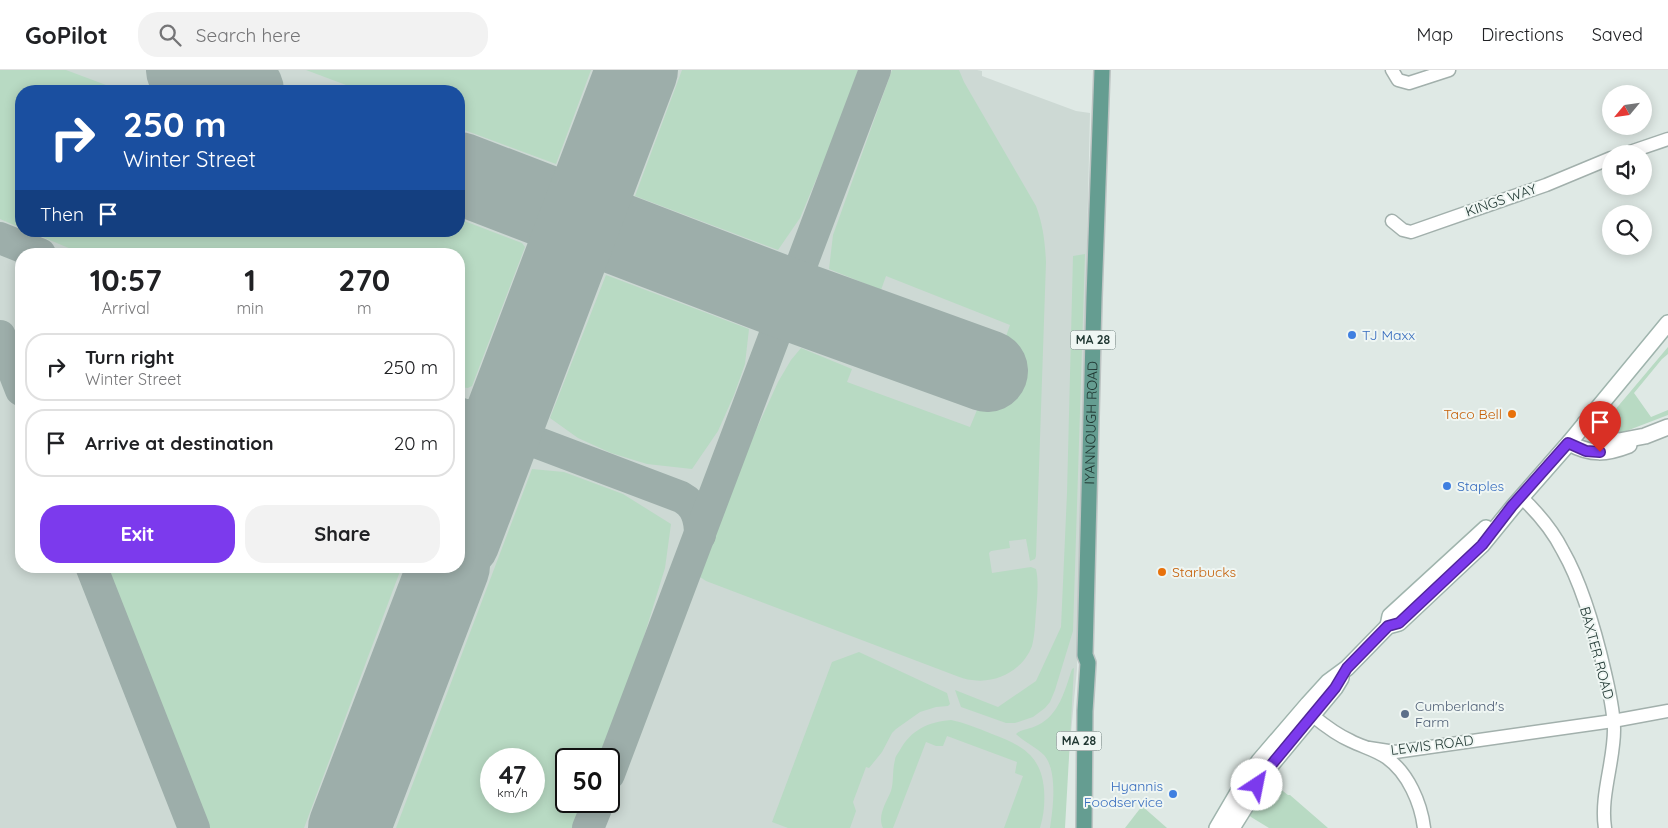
<!DOCTYPE html>
<style>
body{margin:0;font-family:Quicksand,sans-serif;background:#f2f2f2;color:#202124;height:100vh;display:flex;flex-direction:column;font-size:19px;white-space:nowrap}
*{box-sizing:border-box;margin:0}
p{font-size:16px;color:#757577}
.icon{flex:none;width:28px;height:28px;fill:none;stroke:currentColor;stroke-width:2;stroke-linecap:round;stroke-linejoin:round}
.map{position:relative;flex:1;overflow:hidden}
.sheet{position:absolute;left:15px;top:178px;width:450px;height:325px;display:flex;flex-direction:column;background:#fff;border-radius:20px;box-shadow:0 2px 12px #0003}
.sheet>*{flex:none}
.guide{position:absolute;left:15px;top:15px;width:450px;height:152px;border-radius:20px;box-shadow:0 2px 12px #0003;background:#1a4fa0;color:#fff;overflow:hidden}
.needle{width:32px;rotate:241deg}
.controls{position:absolute;left:1602px;top:15px;display:grid;gap:10px}
.controls a{display:grid;place-items:center;width:50px;height:50px;border-radius:50%;background:#fff;box-shadow:0 2px 12px #0003;font-size:25px}
.speed{position:absolute;left:480px;top:678px;display:flex;gap:10px;font-size:25px;font-weight:700;text-align:center}
.speed>*{display:grid;place-content:center;width:65px;height:65px;border-radius:50%;background:#fff;box-shadow:0 2px 12px #0003;line-height:1}
.speed small{font-size:12px;font-weight:400}
.speed .limit{border:2px solid #111;border-radius:8px;background:#fff;color:#111}
.pin{position:absolute;display:grid;place-items:center;width:42px;height:42px;color:#fff;margin:-51px -21px;border-radius:50% 50% 50% 0;rotate:-45deg;box-shadow:0 0 5px #0007}
.pin .icon{rotate:45deg}
.me{position:absolute;width:55px;margin:-28px;rotate:34deg;stroke-linejoin:round;filter:drop-shadow(0 0 4px #0008)}
.turn{display:flex;align-items:center;gap:18px;height:105px;padding:0 25px;font-size:22px}
.turn .icon{width:65px;height:65px;stroke-width:2.5}
.turn b{display:block;font-size:35px;line-height:42px}
.then{display:flex;align-items:center;height:48px;padding:0 25px;background:#0003;gap:10px;font-size:19px}
.eta{display:flex;justify-content:space-evenly;align-items:center;height:85px;text-align:center}
.eta b{font-size:30px;font-weight:700;line-height:35px}
.button{display:flex;gap:10px;margin-top:auto;padding:10px 25px}
.button a{flex:1;height:58px;border-radius:20px;background:#7c3aed;color:#fff;font-size:20px;font-weight:700;line-height:58px;text-align:center}
.button a+a{background:#f2f2f2;color:#202124}
ul{padding:0;list-style:none}
li{display:flex;align-items:center;gap:15px;height:68px;margin:0 10px 8px;padding:0 15px;border:2px solid #e0e0e0;border-radius:20px}
li div{flex:1}
li b{display:block;font-size:19px}
li em{font-style:normal}
header{display:flex;align-items:center;gap:30px;box-sizing:border-box;height:70px;padding:0 25px;background:#fff;border-bottom:1px solid #e0e0e0}
header strong{font-size:24px}
nav{display:flex;gap:28px;margin-inline-start:auto;font-size:18px}
.search{width:350px;height:45px;background:#f2f2f2;display:flex;align-items:center;gap:12px;box-sizing:border-box;padding:0 18px;border-radius:20px;color:#757577;font-size:19px}
.map>svg:first-child{display:block}
</style>
<header>
<strong>GoPilot</strong>
<div class="search"><svg class="icon" aria-label="search" viewBox="0 0 24 24"><circle cx="10" cy="10" r="6"/><path d="M15 15l6 6"/></svg>Search here</div>
<nav><a>Map</a><a>Directions</a><a>Saved</a></nav>
</header>
<div class="map">
<svg width="1668" height="758" viewBox="0 0 1668 758">
<rect width="100%" height="100%" fill="#dfe9e5"/>
<path fill="#cdd9d4" fill-rule="evenodd" d="M0,0h977l5,1v5l94,35 14,2 -13,556 -15,159h-1062zM21,21h438v140h-438zM21,184h438v312h-438zM491,689h43v42h-43zM566,689h43v42h-43z"/>
<g fill="#b8dac3" fill-rule="evenodd">
<polygon points="0,0 66,0 122,21 21,21 21,158 0,149"/>
<polygon points="306,0 591,0 556,94 459,58 459,21 362,21"/>
<polygon points="682,0 858,0 841,50 800,148 778,180 635,126"/>
<path d="M892,0h67l5,12 72,124c7,19 9,36 10,56l-10,294 -1,3 -5,2 -4,-22 -17,2 1,7 -19,3 -2,2 3,20 39,-6 5,2c3,13 1,29 0,43 -1,11 -1,23 -4,34 -9,24 -35,38 -60,34 -6,0 -12,-3 -18,-5l-248,-94 -6,-4 48,-129 30,-66 13,-22 10,-12 51,21 -5,13 123,45 14,-34 13,4 13,-33 -12,-5 12,-34 -124,-49 -5,14 -52,-21 4,-34z"/>
<polygon points="459,149 522,173 525,177 472,316 468,318 459,317 459,184 83,184 28,161 459,161"/>
<polygon points="1085,184 1073,561 1055,620 1050,632 1045,638 1033,647 1015,653 1006,653 961,637 955,620 998,637 1036,611 1061,557 1067,423 1073,186"/>
<polygon points="606,205 749,259 745,294 734,325 718,361 692,399 647,394 611,383 578,368 550,348"/>
<path d="M1668,277v7l-6,5 -28,34 17,24 17,-7v5l-47,18c-7,1 -10,-1 -14,-6l2,-10z"/>
<path d="M532,399l32,3 59,22 48,30 -6,44 -31,101 -35,90h-33v42h17l-10,27h-177zM491,689h43v42h-43z"/>
<polygon points="106,496 402,496 304,758 209,758"/>
<polygon points="859,582 947,623 950,634 948,636 936,637 920,642 896,659 892,663 882,682 869,698 866,697 853,732 856,741 850,758 788,758 772,752 832,592"/>
<path d="M1074,598l-9,160h-15c3,-19 8,-57 -6,-73 -8,-8 -20,-13 -28,-21 5,-5 15,-5 22,-9 21,-10 27,-35 34,-56z"/>
<path d="M951,650c14,3 27,8 41,14 29,11 49,21 52,55 1,14 0,26 -4,39h-36l19,-52 -8,-3 2,-11 -70,-26 -4,10h-7l-10,-4 -33,86h-10c-6,-12 3,-25 8,-37 3,-9 1,-20 4,-31 0,-3 3,-7 5,-10 11,-20 28,-28 51,-30z"/>
<polygon points="1270,711 1288,725 1290,725 1328,758 1269,758 1251,747 1249,745"/>
<polygon points="1142,736 1167,758 1125,758"/>
</g>
<g fill="none" stroke-linecap="round" stroke-linejoin="round">
<g stroke="#9daeaa" stroke-width="32">
<polyline points="0,168 40,184"/>
<path d="M753,216c18,12 25,18 25,40"/>
<polyline points="0,266 21,320"/>
<path d="M459,343l222,84c15,8 19,21 19,38"/>
<path d="M464,345c30,4 33,2 50,-22"/>
<path d="M464,345c23,13 25,21 24,47"/>
<polyline points="91,496 194,758"/>
<polyline points="609,704 875,0"/>
<polyline points="588,758 599,731"/>
</g>
<g stroke="#9daeaa" stroke-width="82">
<polyline points="187,0 243,21"/>
<polyline points="459,103 788,229 987,301"/>
<polyline points="459,470 637,0"/>
<polyline points="349,758 449,496"/>
</g>
<defs>
<g id="minor">
<polyline points="1392,0 1398,10 1409,13 1449,0"/>
<polyline points="1624,84 1668,69"/>
<polyline points="1392,151 1403,160 1411,162 1546,115 1611,88"/>
<path d="M1521,427c16,15 32,34 42,54 20,35 33,83 42,122 4,18 9,38 9,57 0,32 -14,66 -9,98"/>
<path d="M1313,646c11,9 24,19 38,25 12,6 25,9 36,17 21,15 34,45 37,70"/>
<polyline points="1369,678 1395,682 1613,651 1668,641"/>
</g>
<g id="tertiary">
<polyline points="1585,353 1602,367 1610,370 1619,371 1645,366 1668,357"/>
<path d="M1569,373c22,12 37,11 60,2"/>
</g>
<g id="secondary">
<polyline points="1388,556 1390,546 1486,458"/>
<polyline points="1217,758 1241,717 1259,691 1308,634 1328,612 1347,598 1388,556 1399,553 1482,475 1513,437 1569,373 1668,253"/>
<polyline points="1232,758 1272,694 1335,618 1341,608"/>
</g>
<g id="primary">
<path id="s1" d="M1084,758l1,-117 3,-48 -3,-8 9,-357 8,-228"/>
</g>
</defs>
<use href="#minor" stroke="#a2b0ac" stroke-width="15"/>
<use href="#tertiary" stroke="#a2b0ac" stroke-width="18"/>
<use href="#secondary" stroke="#9fb4ad" stroke-width="18"/>
<use href="#primary" stroke="#bcc3c2" stroke-width="18"/>
<use href="#minor" stroke="#fff" stroke-width="12"/>
<use href="#tertiary" stroke="#fff" stroke-width="15"/>
<use href="#secondary" stroke="#fff" stroke-width="15"/>
<use href="#primary" stroke="#659d91" stroke-width="15"/>
</g>
<g fill="none" stroke-linecap="round" stroke-linejoin="round">
<defs>
<polyline id="route" points="1257,715 1272,694 1335,618 1347,598 1388,556 1399,553 1482,475 1512,436 1568,373 1586,381 1600,382"/>
</defs>
<use href="#route" stroke="#51269a" stroke-width="12"/>
<use href="#route" stroke="#7c3aed" stroke-width="9"/>
</g>
<g fill="#3f7fe0" stroke="#eff6f3" stroke-width="2">
<circle cx="1352" cy="265" r="5"/>
<circle cx="1447" cy="416" r="5"/>
<circle cx="1173" cy="724" r="5"/>
</g>
<g fill="#e8710a" stroke="#eff6f3" stroke-width="2">
<circle cx="1512" cy="344" r="5"/>
<circle cx="1162" cy="502" r="5"/>
</g>
<circle fill="#5c6f8a" stroke="#eff6f3" stroke-width="2" cx="1405" cy="644" r="5"/>
<g text-anchor="middle" stroke-width="4" stroke-linejoin="round" paint-order="stroke">
<g fill="#eff6f3" stroke="#5f716d" stroke-width="1">
<rect x="1070.5" y="260.5" width="45" height="19" rx="4"/>
<rect x="1056.5" y="661.5" width="45" height="19" rx="4"/>
</g>
<g font-size="12" font-weight="bold" fill="#213833">
<text x="1093" y="274">MA 28</text>
<text x="1079" y="675">MA 28</text>
</g>
<g font-size="14" fill="#213833" stroke="#eff6f3">
<text transform="translate(1501 130) rotate(-19)" y="5">KINGS WAY</text>
<text dy="5" stroke="none"><textPath href="#s1" startOffset="406">IYANNOUGH ROAD</textPath></text>
<text transform="translate(1597 583) rotate(75)" y="5">BAXTER ROAD</text>
<text transform="translate(1432 675) rotate(-7)" y="5">LEWIS ROAD</text>
</g>
<g font-size="14" fill="#366cbe" stroke="#eff6f3" text-anchor="start">
<text x="1362" y="270">TJ Maxx</text>
<text x="1457" y="421">Staples</text>
<text x="1163" y="721" text-anchor="end">Hyannis<tspan x="1163" dy="16">Foodservice</tspan></text>
</g>
<g font-size="14" fill="#c56008" stroke="#eff6f3" text-anchor="end">
<text x="1502" y="349">Taco Bell</text>
<text x="1172" y="507" text-anchor="start">Starbucks</text>
</g>
<g font-size="14" fill="#4e5e75" stroke="#eff6f3" text-anchor="start">
<text x="1415" y="641">Cumberland's<tspan x="1415" dy="16">Farm</tspan></text>
</g>
</g>
</svg>
<div class="controls">
<a><svg class="needle" viewBox="-14 -14 28 28"><path d="M0-13l5 13h-10z" fill="#e53935"/><path d="M0 13l5-13h-10z" fill="#757577"/></svg></a>
<a><svg class="icon" aria-label="sound" viewBox="0 0 24 24"><path d="M4 9h4l5-4v14l-5-4H4zM17 9q2 3 0 6"/></svg></a>
<a><svg class="icon" aria-label="search" viewBox="0 0 24 24"><circle cx="10" cy="10" r="6"/><path d="M15 15l6 6"/></svg></a>
</div>
<div class="speed"><div>47<small>km/h</small></div><div class="limit">50</div></div>
<div class="pin" style="left:1600px;top:382px;background:#d93025"><svg class="icon" aria-label="arrive" viewBox="0 0 24 24"><path d="M6 21V4h12l-3 4 3 4H6"/></svg></div>
<svg class="me" style="left:1257px;top:715px" viewBox="-20 -20 40 40"><circle r="19" fill="#fff"/><path d="M0-13L10 11 0 6-10 11z" fill="#7c3aed"/></svg>
<div class="guide">
<div class="turn"><svg class="icon" aria-label="right" viewBox="0 0 24 24"><path d="M7 20v-9h11M14 6l5 5-5 5"/></svg><div><b>250 m</b>Winter Street</div></div>
<div class="then">Then<svg class="icon" aria-label="arrive" viewBox="0 0 24 24"><path d="M6 21V4h12l-3 4 3 4H6"/></svg></div>
</div>
<section class="sheet">
<div class="eta">
<div><b>10:57</b><p>Arrival</p></div>
<div><b>1</b><p>min</p></div>
<div><b>270</b><p>m</p></div>
</div>
<ul>
<li><svg class="icon" aria-label="right" viewBox="0 0 24 24"><path d="M7 20v-9h11M14 6l5 5-5 5"/></svg><div><b>Turn right</b><p>Winter Street</p></div><em>250 m</em></li>
<li><svg class="icon" aria-label="arrive" viewBox="0 0 24 24"><path d="M6 21V4h12l-3 4 3 4H6"/></svg><div><b>Arrive at destination</b></div><em>20 m</em></li>
</ul>
<div class="button"><a>Exit</a><a>Share</a></div>
</section>
</div>
